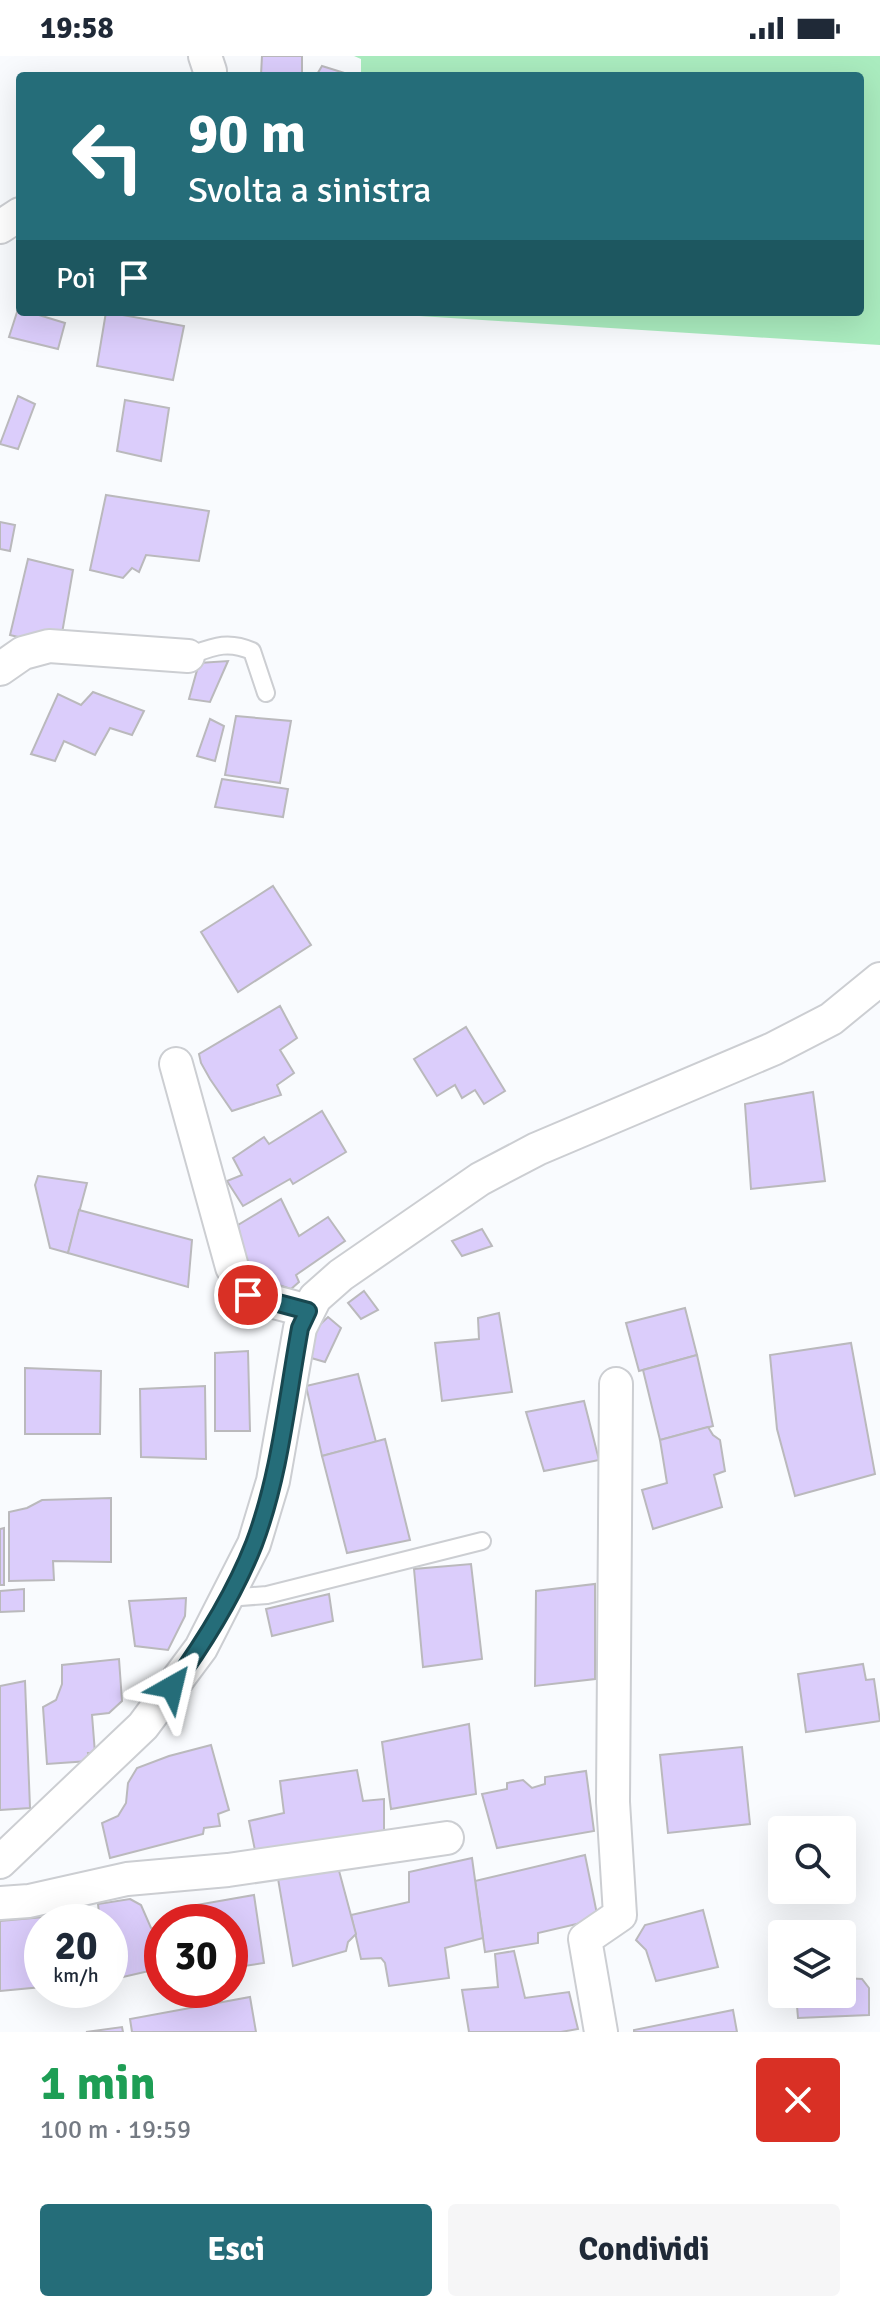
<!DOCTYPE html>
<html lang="it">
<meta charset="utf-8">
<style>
body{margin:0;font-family:Signika,sans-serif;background:#f6f6f7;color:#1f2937;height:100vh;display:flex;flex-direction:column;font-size:30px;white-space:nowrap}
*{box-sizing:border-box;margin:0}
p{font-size:26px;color:#747a83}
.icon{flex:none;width:44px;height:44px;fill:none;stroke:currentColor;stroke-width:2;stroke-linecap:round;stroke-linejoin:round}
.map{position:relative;height:1976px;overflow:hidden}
.drawer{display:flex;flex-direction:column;background:#fff;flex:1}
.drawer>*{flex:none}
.top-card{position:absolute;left:16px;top:16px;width:848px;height:244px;border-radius:8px;box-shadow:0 8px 32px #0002;background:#256d79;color:#fff;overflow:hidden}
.buttons{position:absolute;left:768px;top:1760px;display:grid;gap:16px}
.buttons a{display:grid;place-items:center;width:88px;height:88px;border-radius:8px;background:#fff;box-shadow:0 8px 32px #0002;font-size:40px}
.speed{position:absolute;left:24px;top:1848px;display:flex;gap:16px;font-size:40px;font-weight:700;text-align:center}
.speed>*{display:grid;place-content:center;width:104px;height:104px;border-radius:50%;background:#fff;box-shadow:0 8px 32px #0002;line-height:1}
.speed small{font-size:20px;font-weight:400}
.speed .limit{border:12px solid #d22;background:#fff;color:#111}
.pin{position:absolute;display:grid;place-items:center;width:68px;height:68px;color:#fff;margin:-34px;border:4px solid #fff;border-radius:50%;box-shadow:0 2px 8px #0007}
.me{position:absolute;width:88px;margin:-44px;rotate:37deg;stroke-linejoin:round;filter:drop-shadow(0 0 6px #0008)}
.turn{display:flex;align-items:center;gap:28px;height:168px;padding:0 40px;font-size:36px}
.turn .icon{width:104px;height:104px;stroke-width:2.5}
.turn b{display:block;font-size:56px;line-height:68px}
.then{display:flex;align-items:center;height:76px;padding:0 40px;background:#0003;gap:16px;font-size:30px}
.round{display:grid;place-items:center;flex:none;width:84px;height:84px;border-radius:8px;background:#f6f6f7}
.overview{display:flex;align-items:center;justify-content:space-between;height:136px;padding:0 40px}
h1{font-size:48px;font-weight:800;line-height:60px;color:#1e9e55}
.action{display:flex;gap:16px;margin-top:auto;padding:16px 40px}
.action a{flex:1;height:92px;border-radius:8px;background:#256d79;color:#fff;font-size:32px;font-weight:800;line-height:92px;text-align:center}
.action a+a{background:#f6f6f7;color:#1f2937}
.status{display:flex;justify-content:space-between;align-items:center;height:56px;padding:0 40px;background:#fff;direction:ltr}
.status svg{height:22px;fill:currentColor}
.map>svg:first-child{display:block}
</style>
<div class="status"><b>19:58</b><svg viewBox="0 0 49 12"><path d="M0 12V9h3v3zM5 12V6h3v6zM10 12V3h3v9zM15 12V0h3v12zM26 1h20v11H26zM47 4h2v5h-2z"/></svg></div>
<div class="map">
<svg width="880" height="1976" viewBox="0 0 880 1976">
<rect width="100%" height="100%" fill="#f9fbfe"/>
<polygon fill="#aaecbf" points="354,0 880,0 880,289 356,256 860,256 860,20 361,20 361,3"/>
<g fill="#dbcdfb" stroke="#bab9bc" stroke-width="2">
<polygon points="262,0 302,0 302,19 261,19"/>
<polygon points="322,10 351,19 351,20 316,20"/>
<polygon points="18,253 20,256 29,256 65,267 58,293 9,281"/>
<polygon points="106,256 184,270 173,324 97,310"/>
<polygon points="18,340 35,348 18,393 0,388"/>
<polygon points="125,344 169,352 161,405 117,395"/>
<polygon points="106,439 209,455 199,505 146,499 139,516 132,512 123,522 90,514"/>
<polygon points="0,466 15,469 10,495 0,493"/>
<polygon points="28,503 73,514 61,583 30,584 10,579"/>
<polygon points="228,605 210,646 189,643 199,607"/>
<polygon points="93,636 144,655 132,679 110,672 95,699 64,685 55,705 31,698 58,638 81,649"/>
<polygon points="236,660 291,665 280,727 225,719"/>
<polygon points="210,663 224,670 215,705 197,700"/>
<polygon points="222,723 288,733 283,761 215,751"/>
<polygon points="273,830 311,889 238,936 201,876"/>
<polygon points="280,950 297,982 280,994 294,1017 277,1029 281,1039 232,1055 210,1023 201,1007 199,998"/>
<polygon points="466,971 505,1035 484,1048 475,1034 462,1042 455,1029 437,1040 414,1003"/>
<polygon points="813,1036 825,1125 751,1133 745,1048"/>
<polygon points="322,1055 346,1096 293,1128 290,1123 243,1150 227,1125 242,1119 233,1102 264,1081 269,1088"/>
<polygon points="38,1120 87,1127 68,1197 50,1192 35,1129"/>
<polygon points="281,1143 299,1180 328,1161 345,1185 296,1219 299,1226 291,1233 248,1219 238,1169"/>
<polygon points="79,1154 192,1184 188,1231 68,1197"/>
<polygon points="482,1173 492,1190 462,1200 452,1185"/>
<polygon points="364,1235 378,1254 361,1263 348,1247"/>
<polygon points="685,1252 697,1299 639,1315 626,1267"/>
<polygon points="499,1257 512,1336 442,1345 435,1287 479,1283 478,1262"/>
<polygon points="328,1261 341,1272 325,1306 301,1299 312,1276"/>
<polygon points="851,1287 875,1418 795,1440 777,1373 770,1299"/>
<polygon points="248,1295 250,1375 215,1375 215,1297"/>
<polygon points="697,1299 713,1370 660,1384 643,1314"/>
<polygon points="25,1312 101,1315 100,1378 25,1378"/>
<polygon points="358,1318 376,1386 322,1400 306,1330"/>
<polygon points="205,1330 206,1403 141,1401 140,1333"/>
<polygon points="584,1345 599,1404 544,1415 526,1356"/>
<polygon points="708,1371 713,1379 720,1384 725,1415 714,1419 722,1451 653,1473 642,1434 667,1427 660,1384"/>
<polygon points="385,1383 410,1484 347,1497 322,1400"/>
<polygon points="111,1442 111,1506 53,1505 54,1524 9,1525 9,1456 27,1452 42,1444"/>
<polygon points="4,1472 4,1529 0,1529 0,1473"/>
<polygon points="471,1508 482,1603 423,1611 414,1513"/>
<polygon points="595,1528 595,1623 535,1630 536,1535"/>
<polygon points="24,1533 24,1555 0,1556 0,1535"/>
<polygon points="329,1538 333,1565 272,1580 266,1553"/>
<polygon points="186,1542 185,1560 168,1594 135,1590 129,1545"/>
<polygon points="119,1603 122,1645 109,1657 92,1659 95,1697 88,1697 89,1705 47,1708 43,1651 56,1644 62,1628 62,1609"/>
<polygon points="863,1608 866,1624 874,1623 880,1665 806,1676 798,1618"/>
<polygon points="25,1625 30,1752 0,1754 0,1630"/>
<polygon points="469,1668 476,1738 391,1753 382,1686"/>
<polygon points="211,1689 229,1754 218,1758 220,1770 204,1772 203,1778 110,1802 102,1767 118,1760 126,1747 128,1727 137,1712 169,1700"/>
<polygon points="742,1691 750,1768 668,1777 660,1699"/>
<polygon points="357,1714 363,1745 384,1743 384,1782 257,1804 249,1765 284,1757 280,1725"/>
<polygon points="586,1715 594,1775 497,1792 482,1738 507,1733 507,1727 523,1724 532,1732 545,1728 545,1721"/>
<polygon points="585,1799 598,1863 538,1877 538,1887 485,1896 475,1825"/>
<polygon points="472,1802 483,1882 445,1892 449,1922 389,1930 385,1907 381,1902 361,1903 351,1859 409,1846 409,1816"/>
<polygon points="338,1811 356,1878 348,1886 346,1895 293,1910 277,1817"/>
<polygon points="254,1839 264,1907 230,1912 230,1866 187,1866 185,1851"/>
<polygon points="130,1843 141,1849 151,1872 158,1874 162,1912 110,1924 110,1866 100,1866 98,1848"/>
<polygon points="703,1854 718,1911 656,1925 646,1894 636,1884 645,1869"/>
<polygon points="44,1861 42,1931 0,1935 0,1865"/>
<polygon points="514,1895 525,1942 569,1936 578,1973 561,1976 469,1976 462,1934 498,1931 495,1898"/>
<polygon points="842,1919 843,1922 862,1923 869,1932 869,1959 798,1962 796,1938 842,1938"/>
<polygon points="250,1941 256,1976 132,1976 130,1963"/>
<polygon points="733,1954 737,1976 634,1976 634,1974"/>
<polygon points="122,1971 123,1976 86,1976"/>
</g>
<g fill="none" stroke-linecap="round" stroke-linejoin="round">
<defs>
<g id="lane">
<path d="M188,600c25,-9 39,-16 64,-5l14,42"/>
<polyline points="228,1542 267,1539 482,1485"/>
</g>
<g id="street">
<polyline points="205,0 210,15 209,20"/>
<polyline points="0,171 20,158"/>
<polyline points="0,613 23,597 49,590 188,600"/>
<polyline points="176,1008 232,1211 248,1239 308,1255"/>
<polyline points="0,1806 143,1670 201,1592 254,1488 273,1425 300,1272 315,1242 341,1219 480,1123 537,1093 773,993 831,963 880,923"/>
<polyline points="0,1847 29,1845 127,1823 228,1814 447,1782"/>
<polyline points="601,1976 585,1883 620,1859 613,1746 616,1328"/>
</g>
</defs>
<use href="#lane" stroke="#ccced2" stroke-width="20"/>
<use href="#street" stroke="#ccced2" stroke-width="36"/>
<use href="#lane" stroke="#fff" stroke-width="16"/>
<use href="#street" stroke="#fff" stroke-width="32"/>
</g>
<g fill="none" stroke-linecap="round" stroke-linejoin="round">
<defs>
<path id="route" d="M172,1631c32,-44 62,-92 82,-143 26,-69 33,-145 46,-216l8,-17 -60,-16"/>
</defs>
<use href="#route" stroke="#18474f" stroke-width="20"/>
<use href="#route" stroke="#256d79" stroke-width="14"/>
</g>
</svg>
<div class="buttons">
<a><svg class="icon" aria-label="search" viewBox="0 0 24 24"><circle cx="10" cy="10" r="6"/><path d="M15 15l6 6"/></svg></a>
<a><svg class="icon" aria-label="layers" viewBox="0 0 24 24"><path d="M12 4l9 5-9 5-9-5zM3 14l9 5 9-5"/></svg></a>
</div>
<div class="speed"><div>20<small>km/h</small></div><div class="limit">30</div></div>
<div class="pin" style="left:248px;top:1239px;background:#d93025"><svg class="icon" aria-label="arrive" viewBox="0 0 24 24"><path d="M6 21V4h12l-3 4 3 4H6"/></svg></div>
<svg class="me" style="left:172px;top:1631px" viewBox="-20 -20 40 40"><path d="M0-17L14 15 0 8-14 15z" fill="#256d79" stroke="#fff" stroke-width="4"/></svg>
<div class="top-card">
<div class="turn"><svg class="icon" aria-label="left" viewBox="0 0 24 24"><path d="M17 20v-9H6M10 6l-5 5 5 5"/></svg><div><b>90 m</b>Svolta a sinistra</div></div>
<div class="then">Poi<svg class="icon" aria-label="arrive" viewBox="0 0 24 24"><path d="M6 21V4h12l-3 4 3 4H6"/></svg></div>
</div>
</div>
<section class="drawer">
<div class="overview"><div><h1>1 min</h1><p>100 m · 19:59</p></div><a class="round" style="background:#d93025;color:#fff"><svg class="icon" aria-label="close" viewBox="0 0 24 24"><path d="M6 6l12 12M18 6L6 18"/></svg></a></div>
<div class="action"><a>Esci</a><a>Condividi</a></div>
</section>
